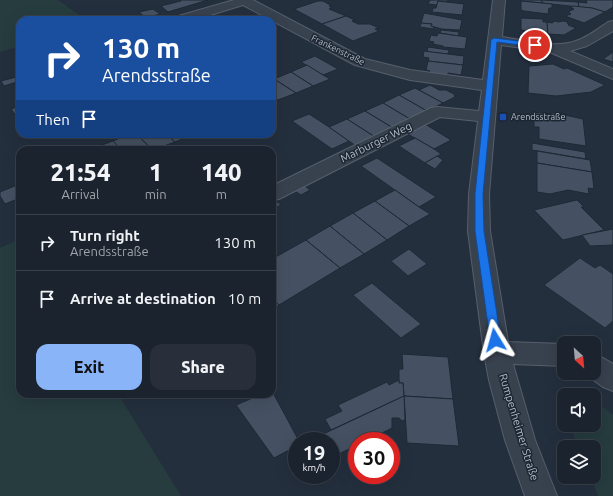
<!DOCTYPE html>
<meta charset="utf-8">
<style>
body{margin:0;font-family:Ubuntu,sans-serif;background:#282f3a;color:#f1f3f6;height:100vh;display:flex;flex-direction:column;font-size:15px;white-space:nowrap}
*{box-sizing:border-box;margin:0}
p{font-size:13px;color:#a0a4aa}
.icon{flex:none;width:22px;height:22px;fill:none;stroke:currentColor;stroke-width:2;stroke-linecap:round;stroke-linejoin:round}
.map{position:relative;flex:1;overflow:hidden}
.side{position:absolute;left:16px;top:146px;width:260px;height:252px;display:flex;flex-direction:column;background:#1b232e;border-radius:12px;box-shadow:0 4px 16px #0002,0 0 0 1px #39404a}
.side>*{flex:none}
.hud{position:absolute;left:16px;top:16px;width:260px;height:122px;border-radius:12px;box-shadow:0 4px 16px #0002,0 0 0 1px #39404a;background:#1a4fa0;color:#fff;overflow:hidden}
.needle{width:26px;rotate:154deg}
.controls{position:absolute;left:557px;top:336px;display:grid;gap:8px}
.controls a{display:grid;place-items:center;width:44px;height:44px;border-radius:8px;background:#1b232e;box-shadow:0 4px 16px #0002,0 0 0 1px #39404a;font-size:20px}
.speed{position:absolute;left:288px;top:432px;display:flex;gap:8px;font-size:20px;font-weight:700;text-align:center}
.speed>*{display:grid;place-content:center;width:52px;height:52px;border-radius:50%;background:#1b232e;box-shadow:0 4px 16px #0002,0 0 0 1px #39404a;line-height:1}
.speed small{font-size:10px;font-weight:400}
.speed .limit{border:6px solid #d22;background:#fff;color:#111}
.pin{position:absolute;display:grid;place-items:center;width:34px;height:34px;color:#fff;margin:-17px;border:2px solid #fff;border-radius:50%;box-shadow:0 1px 4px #0007}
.me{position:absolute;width:44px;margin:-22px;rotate:352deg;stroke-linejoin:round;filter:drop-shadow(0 0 3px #0008)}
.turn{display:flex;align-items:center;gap:14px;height:84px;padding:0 20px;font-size:18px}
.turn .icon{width:52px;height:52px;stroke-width:2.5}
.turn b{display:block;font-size:28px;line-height:34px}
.then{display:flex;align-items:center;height:38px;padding:0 20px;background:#0003;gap:8px;font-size:15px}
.eta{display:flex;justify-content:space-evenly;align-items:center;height:68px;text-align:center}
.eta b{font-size:24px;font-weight:800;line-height:28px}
.primary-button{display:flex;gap:8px;margin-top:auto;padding:8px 20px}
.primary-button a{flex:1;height:46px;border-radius:12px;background:#8ab4f8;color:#111;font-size:16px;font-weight:800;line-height:46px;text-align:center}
.primary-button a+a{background:#282f3a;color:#f1f3f6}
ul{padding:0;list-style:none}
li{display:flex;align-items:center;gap:12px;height:56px;padding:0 20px;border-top:1px solid #39404a}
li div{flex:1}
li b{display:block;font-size:15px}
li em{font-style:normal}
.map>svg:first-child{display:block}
</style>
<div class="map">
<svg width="613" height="496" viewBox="0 0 613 496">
<rect width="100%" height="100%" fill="#242f3e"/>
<g fill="#263c3f">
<polygon points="0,0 58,0 86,20 20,20 20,46 0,52"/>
<polygon points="20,239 20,394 118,394 181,496 0,496 0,248"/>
<polygon points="594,400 613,415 613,496 598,496 591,477 594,477 594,447 578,447 570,425 594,425"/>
</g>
<g fill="#455162" stroke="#1f2835">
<polygon points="180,0 208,0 168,12 161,6 181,1"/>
<polygon points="430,0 448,0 447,2 438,1 437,5 428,4"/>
<polygon points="521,0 542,0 542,3 521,1"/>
<polygon points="542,0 578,2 579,7 542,3"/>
<polygon points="586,0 613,0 613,7 605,12 592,8 579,7 578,2 587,3"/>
<polygon points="318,1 323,1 332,6 329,6 332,8 329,9 346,16 322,24 294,9"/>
<polygon points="438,1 464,4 462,15 432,12 433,8 436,8"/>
<polygon points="521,1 552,4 552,8 549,8 548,14 524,11 521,10"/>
<polygon points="574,6 592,8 605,12 584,23 565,16 571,14 568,12 574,9 570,8"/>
<polygon points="153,9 160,14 146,18 139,12"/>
<polygon points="424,13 462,20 460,30 442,29 431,26 432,24 421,23"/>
<polygon points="346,16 355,20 352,21 358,24 370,24 379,28 375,29 379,31 353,41 322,24"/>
<polygon points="521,18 543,19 543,22 547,22 548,34 521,30"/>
<polygon points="555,21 558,22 563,21 568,22 567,23 569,24 568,25 576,28 564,35 548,34 547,22 552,23"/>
<polygon points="421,23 432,24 431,26 434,27 433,29 420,27"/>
<polygon points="441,30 459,32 458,36 440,33"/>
<polygon points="438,33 467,37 465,49 443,47 443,46 433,44 434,42 429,41 431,35 437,36"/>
<polygon points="428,47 449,50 448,54 427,52"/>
<polygon points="424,51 464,56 463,65 428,61 429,58 423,57"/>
<polygon points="613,52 613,62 603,59"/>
<polygon points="315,56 338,69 323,75 301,62"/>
<polygon points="428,61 463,65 461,75 448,73 447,76 429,74 430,71 426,70"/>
<polygon points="553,64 564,69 567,68 605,85 591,92 556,96 528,93 529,66"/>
<polygon points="307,65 323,75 330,79 313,86 291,72"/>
<polygon points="291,72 313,86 296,93 274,79"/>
<polygon points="20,76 20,81 4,86 1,81"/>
<polygon points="272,79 274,79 296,93 278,100 272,96"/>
<polygon points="430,85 439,90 446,90 454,94 455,97 443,103 419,90"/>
<polygon points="415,88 443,103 427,111 399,95"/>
<polygon points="399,95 427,111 410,119 383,103"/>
<polygon points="383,103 410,119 393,128 365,111"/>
<polygon points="20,106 20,121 11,109"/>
<polygon points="365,111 393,128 375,137 347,119"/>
<polygon points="534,112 551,114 551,112 583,119 586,146 539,139 539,127 534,127"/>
<polygon points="309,114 329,127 349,141 332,149 292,121"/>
<polygon points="347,119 375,137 356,146 329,127"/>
<polygon points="425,124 451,140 434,149 406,133"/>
<polygon points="130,134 136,134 153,150 122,150 113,141"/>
<polygon points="136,134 166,134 175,142 153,150"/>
<polygon points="166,134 195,134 175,142"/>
<polygon points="415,138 434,149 441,154 425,163 399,146"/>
<polygon points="113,141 122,150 91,149"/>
<polygon points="532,143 585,152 586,159 532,150"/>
<polygon points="537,151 590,160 592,172 537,163"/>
<polygon points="437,156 443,160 435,169 425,163"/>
<polygon points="377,158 436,197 419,207 361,166"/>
<polygon points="537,163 592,172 594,189 588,188 589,194 568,190 550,194 537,192"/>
<polygon points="17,185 20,190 20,198 5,204 0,196 0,192"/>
<polygon points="305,186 310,190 301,195 295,191"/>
<polygon points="395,190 419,207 430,214 409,226 375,201"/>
<polygon points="577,200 584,207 581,207 604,230 563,240 534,210"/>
<polygon points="275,201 281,204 275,209 272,208 272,203"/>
<polygon points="375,201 409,226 387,240 353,213"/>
<polygon points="353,213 387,240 364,254 330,226"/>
<polygon points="330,226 364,254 340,268 306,240"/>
<polygon points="613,229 613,245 590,246 582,235"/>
<polygon points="306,240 340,268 279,305 272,298 272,259"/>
<polygon points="409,249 427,264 408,276 391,261"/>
<polygon points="580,258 595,268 600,265 613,274 613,321 605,328 544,285"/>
<polygon points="372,283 421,324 401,338 353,295"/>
<polygon points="272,298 279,305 272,310"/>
<polygon points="402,354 448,357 453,399 404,396 403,383 399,383 399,369 403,369"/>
<polygon points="399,380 399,383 403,383 404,396 331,430 325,419 342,411 338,405 387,382 389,385"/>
<polygon points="272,391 299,441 297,441 297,446 274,458 236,405 262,394 272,394"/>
<polygon points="404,396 453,399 459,446 407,443"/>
<polygon points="404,396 405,420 402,421 399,418 392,418 392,428 366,441 357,441 357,445 331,458 331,441 321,441 319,436"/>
</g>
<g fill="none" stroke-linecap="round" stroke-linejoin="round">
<defs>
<g id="minor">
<path d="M234,0h19l112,59 45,11 73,10 10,-80h12l-3,37c23,3 52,12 74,4 12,-4 22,-12 32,-19l5,-1v10l-26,15 -17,5 43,18v10l-66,-28 -46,-6 -12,149 1,37 18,111 56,2v22l-51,-2 22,76 22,56h-32l-20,-56 -16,-60 -5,-27 -16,-122 1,-37 9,-73 -38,-4 -161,82 -7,1v-14l159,-78 6,-1 42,4 3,-21 -72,-10 -55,-15 -112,-60 -49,15h-21l2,-3z"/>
<polygon points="594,355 603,358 613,364 613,391 603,387 585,374 594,373"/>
</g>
</defs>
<use href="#minor" stroke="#565f6c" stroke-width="2"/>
<use href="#minor" fill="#38414e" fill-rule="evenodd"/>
</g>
<polygon fill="#1a73e8" stroke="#114b97" points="494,38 535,43 538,45 535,47 497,42 483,194 484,231 501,340 499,343 495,345 492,343 490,340 475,231 475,194 491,40"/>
<rect fill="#1a4fb4" stroke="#1d2633" stroke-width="1.5" x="499" y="113" width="8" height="8" rx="2"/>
<g text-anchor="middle" stroke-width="3" stroke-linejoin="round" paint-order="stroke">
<g font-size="9" fill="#b4bcc9" stroke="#1d2633">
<text transform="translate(338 50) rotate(26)" y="3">Frankenstraße</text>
</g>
<g font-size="9" fill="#b4bcc9" stroke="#1d2633" text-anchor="start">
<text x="511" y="120">Arendsstraße</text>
</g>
<g font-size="11" fill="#b4bcc9" stroke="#1d2633">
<text transform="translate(376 142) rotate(-26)" y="4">Marburger Weg</text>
<text transform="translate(519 427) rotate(73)" y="4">Rumpenheimer Straße</text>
</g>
</g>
</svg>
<div class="controls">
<a><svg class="needle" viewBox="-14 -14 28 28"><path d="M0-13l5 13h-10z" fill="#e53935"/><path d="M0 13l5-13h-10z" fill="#a0a4aa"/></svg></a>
<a><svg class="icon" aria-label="sound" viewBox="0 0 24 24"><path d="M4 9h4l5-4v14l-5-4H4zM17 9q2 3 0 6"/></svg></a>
<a><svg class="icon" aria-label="layers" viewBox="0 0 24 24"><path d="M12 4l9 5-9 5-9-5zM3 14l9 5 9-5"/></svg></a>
</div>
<div class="speed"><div>19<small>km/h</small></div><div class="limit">30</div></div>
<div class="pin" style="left:535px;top:45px;background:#d93025"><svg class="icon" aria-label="arrive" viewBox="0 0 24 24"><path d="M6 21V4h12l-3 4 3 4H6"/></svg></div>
<svg class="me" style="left:495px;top:340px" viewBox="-20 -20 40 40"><path d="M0-17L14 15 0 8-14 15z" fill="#1a73e8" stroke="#fff" stroke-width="4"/></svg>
<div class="hud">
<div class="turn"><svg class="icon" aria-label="right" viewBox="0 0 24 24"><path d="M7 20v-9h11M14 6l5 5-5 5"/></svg><div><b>130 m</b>Arendsstraße</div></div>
<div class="then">Then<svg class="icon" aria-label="arrive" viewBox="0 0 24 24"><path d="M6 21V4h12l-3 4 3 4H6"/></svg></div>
</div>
<section class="side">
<div class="eta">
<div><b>21:54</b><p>Arrival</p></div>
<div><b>1</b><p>min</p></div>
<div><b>140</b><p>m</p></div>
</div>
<ul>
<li><svg class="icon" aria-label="right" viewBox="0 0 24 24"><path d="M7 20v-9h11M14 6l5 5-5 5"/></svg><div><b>Turn right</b><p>Arendsstraße</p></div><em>130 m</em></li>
<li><svg class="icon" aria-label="arrive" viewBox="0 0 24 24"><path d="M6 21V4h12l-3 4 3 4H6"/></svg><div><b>Arrive at destination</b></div><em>10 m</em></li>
</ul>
<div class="primary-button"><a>Exit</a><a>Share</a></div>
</section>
</div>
